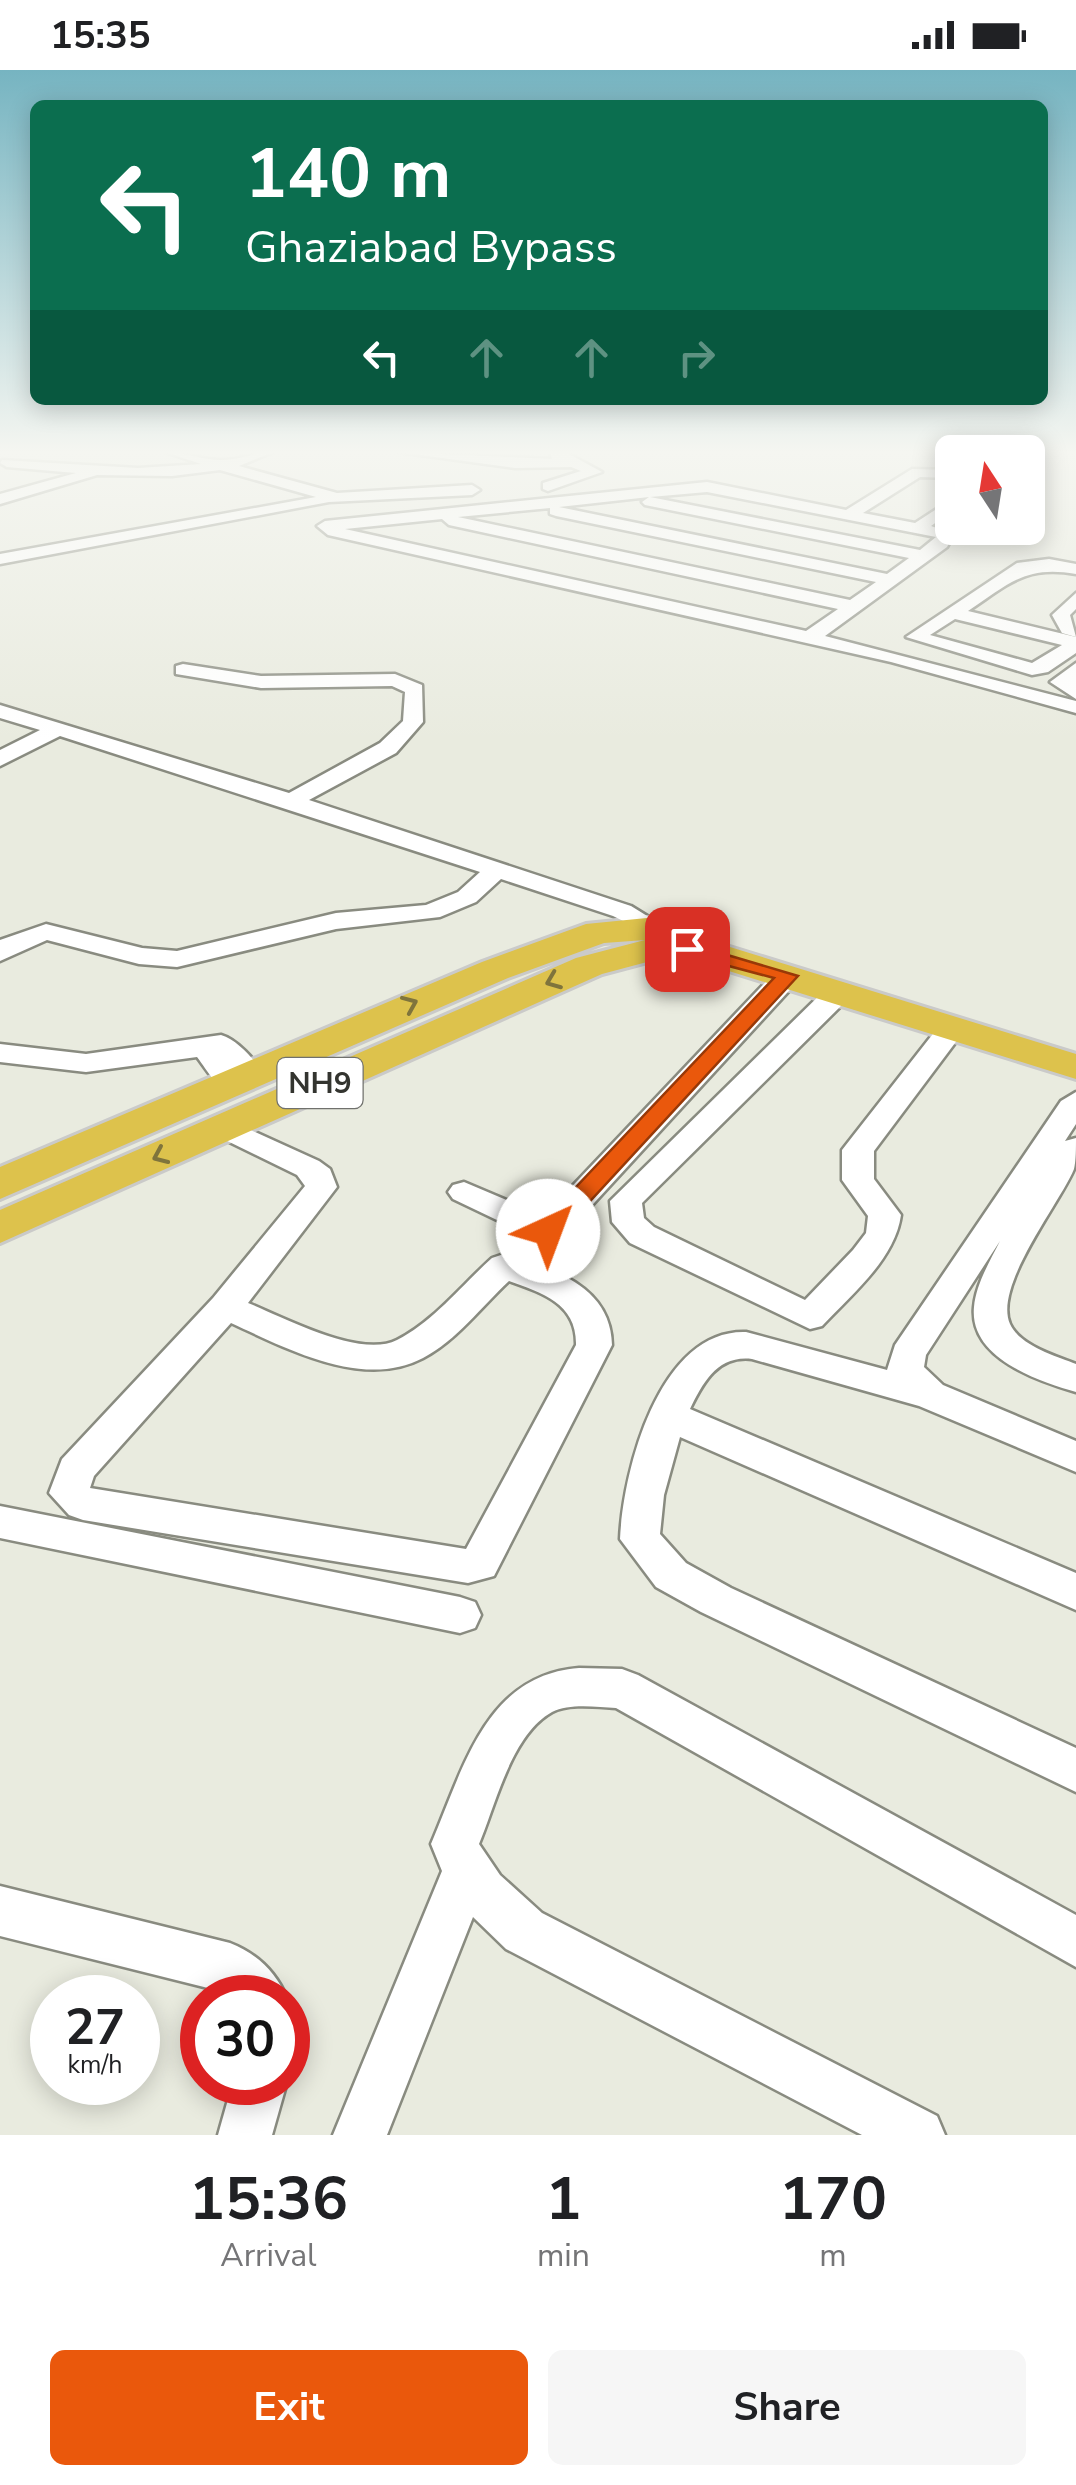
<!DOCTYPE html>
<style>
body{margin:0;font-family:"Nunito Sans",sans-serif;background:#f6f6f6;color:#202124;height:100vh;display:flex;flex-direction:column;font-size:38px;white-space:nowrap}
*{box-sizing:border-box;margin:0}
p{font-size:32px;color:#757577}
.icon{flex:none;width:55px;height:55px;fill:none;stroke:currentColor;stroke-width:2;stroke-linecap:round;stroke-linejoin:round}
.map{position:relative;height:2065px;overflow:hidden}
.side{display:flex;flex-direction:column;background:#fff;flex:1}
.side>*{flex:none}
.hud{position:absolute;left:30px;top:30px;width:1018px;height:305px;border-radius:15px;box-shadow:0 5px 25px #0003;background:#0b6e4f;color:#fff;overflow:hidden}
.needle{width:65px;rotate:348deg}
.controls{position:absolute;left:935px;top:365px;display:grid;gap:20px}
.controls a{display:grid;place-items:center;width:110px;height:110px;border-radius:15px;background:#fff;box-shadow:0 5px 25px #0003;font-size:50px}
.speed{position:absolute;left:30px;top:1905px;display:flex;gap:20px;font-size:50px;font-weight:700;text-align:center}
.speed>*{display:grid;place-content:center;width:130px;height:130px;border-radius:50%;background:#fff;box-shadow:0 5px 25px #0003;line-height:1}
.speed small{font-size:25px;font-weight:400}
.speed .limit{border:15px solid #d22;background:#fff;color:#111}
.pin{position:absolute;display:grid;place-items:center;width:85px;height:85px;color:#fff;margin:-42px;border-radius:20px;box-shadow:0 5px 15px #0006}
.me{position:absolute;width:110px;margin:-55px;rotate:43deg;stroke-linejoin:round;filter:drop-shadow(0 0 8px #0008)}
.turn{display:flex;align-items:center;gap:35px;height:210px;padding:0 50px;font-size:45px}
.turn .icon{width:130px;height:130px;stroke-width:2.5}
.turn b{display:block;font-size:70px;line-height:85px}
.lanes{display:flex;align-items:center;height:95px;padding:0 50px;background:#0003;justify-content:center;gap:50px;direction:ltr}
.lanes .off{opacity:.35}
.eta{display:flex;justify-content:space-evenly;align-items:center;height:170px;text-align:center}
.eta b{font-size:60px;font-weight:700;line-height:70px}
.primary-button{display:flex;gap:20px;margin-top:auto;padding:20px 50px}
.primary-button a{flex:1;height:115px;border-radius:15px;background:#ea580c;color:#fff;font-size:40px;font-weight:700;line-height:115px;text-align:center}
.primary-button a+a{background:#f6f6f6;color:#202124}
.status{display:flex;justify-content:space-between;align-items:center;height:70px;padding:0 50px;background:#fff;direction:ltr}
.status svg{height:28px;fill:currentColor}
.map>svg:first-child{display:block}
</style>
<div class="status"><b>15:35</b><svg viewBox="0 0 49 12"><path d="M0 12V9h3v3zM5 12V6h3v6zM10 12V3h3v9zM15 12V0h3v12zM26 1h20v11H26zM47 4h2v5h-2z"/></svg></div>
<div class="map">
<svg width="1076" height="2065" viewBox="0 0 1076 2065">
<rect width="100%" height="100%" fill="#e9ebdf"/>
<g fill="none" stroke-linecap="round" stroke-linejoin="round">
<defs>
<g id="minor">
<path d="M165,382c20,0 40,9 58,8 17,0 32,-8 50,-8l-34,14 98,27 135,-8 8,5 -8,5 -143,7 -329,62v-10l316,-57 -96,-27 -48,6 -75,-1 -97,29v-10l76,-21 -69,-6 -7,-4 2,-3 136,8 63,-4z"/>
<polygon points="398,382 552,389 550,382 565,382 602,402 548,421 543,419 543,413 581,401 571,397 515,398"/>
<path d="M912,399l40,1v8l-32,-1 -57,36 52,10 37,-24v12l-21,15 23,8 -7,13 -122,89 251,65v12l-185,-51 -563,-127 -11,-9 8,-5 382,-39 139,28zM707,422l229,45 -16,13 -270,-53zM649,427l-7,5 3,3 264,53 -22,16 -328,-67zM550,438v6l6,2 320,66 -26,18 -392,-83zM442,449l7,6 389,84 -32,22 -461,-102z"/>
<path d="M1049,489l27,5v10c-51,-9 -67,10 -108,37l108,26v16l-28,19 -16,3 -126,-38 111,-74zM955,549l107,26 -30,18 -102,-28z"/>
<polygon points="1076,523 1076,539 1070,545 1076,567 1062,563 1052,545"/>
<polygon points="1076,593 1076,629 1050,612"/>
<polygon points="183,594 261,606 395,604 422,615 423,652 396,683 309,730 631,836 665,857 652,865 613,846 501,809 476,832 440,847 336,859 177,897 139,894 47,870 0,891 0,870 46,854 142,878 177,881 336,843 426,835 458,822 480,802 60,666 0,696 0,680 40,660 0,648 0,635 289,723 380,673 403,651 405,622 392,616 261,618 176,604 176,596"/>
<polygon points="788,897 801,905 798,911 561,1169 537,1169 453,1129 448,1122 453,1115 464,1112 544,1146 778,899"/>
<path d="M839,914l10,2 4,6 -4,6 -207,205 2,15 10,9 151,73 48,-50 13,-17 2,-17 -26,-36v-30l101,-129h20l4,6 -93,124v28l27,36c-6,44 -49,79 -79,111l-12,3 -180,-86 -18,-21 -2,-21 219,-215z"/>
<path d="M221,965c17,5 33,25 44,39l-5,6 -14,2 -4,7c-23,6 -32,-15 -45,-32l-111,15 -86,-10v-18l86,10z"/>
<path d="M1076,1022v32l-11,17 11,-3c0,10 0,23 -2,31 -14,34 -81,117 -64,155 10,22 46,32 66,40v28c-38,-11 -107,-34 -102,-85 2,-23 16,-46 26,-66l-74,114 -2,12 19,18 133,56v31l-157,-66 -167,-47c-34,-4 -49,23 -62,50l386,164v37l-396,-173 -16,58 -4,39 26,29 45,25 345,160v44l-375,-180 -45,-25 -36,-48c3,-68 39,-210 126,-207l141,38 8,-25 166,-244z"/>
<path d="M224,1048l95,43 11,8 7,18 -89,116c35,14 112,56 149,37 36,-18 65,-55 95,-82l12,-4c48,14 107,32 108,91l-118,231 -26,7 -385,-63 -14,-5 -20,-22 13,-34 151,-161 92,-112 -8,-11 -84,-41 -4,-7zM509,1211c34,12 68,23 67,64l-110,204 -376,-61 4,-12 137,-153c55,25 132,67 192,35 33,-17 59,-52 86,-77z"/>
<polygon points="0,1436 460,1527 475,1532 481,1545 475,1558 460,1563 0,1468"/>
<path d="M579,1598l43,1 16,6 438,240v52l-460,-259c-19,-1 -47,-5 -64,4 -41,23 -56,92 -73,132l21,31 42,38 395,203 8,19h-83l-356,-186 -33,-32 -86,218h-54l109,-264 -11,-27c32,-74 54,-169 148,-176z"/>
<path d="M0,1816l230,57c26,10 46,29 57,55h-63l-8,-8 -216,-54z"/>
<polygon points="233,2012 287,2012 272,2065 218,2065"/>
</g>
<polygon id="highway" points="657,847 670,850 675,858 667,866 717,873 1076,984 1076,1009 700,892 662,888 602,904 0,1173 0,1140 576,888 645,870 604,873 508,908 0,1129 0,1097 482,892 586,854"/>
</defs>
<use href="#minor" stroke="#898b80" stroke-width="5"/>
<use href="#highway" stroke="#cacac9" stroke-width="6"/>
<use href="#minor" fill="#fff" fill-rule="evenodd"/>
<use href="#highway" fill="#ddc24c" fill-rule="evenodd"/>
</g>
<defs><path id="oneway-chevron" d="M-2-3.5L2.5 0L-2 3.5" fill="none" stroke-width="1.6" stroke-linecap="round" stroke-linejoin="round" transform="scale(2.5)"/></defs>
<g stroke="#7f743c">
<use href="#oneway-chevron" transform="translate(553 911) rotate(158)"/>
<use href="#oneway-chevron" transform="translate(410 934) rotate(-23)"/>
<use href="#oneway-chevron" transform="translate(160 1086) rotate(156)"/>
</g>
<linearGradient id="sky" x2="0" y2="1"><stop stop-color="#76b4c1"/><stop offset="0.57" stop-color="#f5f6f1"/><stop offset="1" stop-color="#f5f6f1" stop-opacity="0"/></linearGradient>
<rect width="1076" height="671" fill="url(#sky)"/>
<polygon fill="#ea580c" stroke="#983908" stroke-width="2.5" points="687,873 798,906 557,1167 540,1167 536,1161 540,1155 774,908 680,883 680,875"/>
<g text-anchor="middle" stroke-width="9" stroke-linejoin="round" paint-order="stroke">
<rect fill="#fff" stroke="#70716d" stroke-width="2.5" x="277.5" y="988" width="85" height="50" rx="8"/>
<g font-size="30" font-weight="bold" fill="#33342f">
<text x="320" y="1023">NH9</text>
</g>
</g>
</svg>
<div class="controls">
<a><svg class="needle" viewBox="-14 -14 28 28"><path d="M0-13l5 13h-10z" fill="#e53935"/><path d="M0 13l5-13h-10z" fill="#757577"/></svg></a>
</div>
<div class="speed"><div>27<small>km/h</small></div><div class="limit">30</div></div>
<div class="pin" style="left:687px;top:879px;background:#d93025"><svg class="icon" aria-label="arrive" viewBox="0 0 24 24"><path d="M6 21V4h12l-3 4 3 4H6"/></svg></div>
<svg class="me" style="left:548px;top:1161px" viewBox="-20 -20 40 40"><circle r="19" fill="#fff"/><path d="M0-13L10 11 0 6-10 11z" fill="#ea580c"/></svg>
<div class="hud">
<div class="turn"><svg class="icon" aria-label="left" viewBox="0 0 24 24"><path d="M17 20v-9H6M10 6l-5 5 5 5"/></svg><div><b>140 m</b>Ghaziabad Bypass</div></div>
<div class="lanes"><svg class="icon" aria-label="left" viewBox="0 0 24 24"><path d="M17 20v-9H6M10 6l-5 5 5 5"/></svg><svg class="icon off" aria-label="ahead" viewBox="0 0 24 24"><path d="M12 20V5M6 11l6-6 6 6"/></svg><svg class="icon off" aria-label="ahead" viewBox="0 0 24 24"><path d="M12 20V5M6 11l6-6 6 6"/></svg><svg class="icon off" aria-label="right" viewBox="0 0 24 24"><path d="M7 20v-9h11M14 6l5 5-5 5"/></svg></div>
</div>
</div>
<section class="side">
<div class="eta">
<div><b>15:36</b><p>Arrival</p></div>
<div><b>1</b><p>min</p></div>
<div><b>170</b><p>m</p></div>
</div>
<div class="primary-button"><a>Exit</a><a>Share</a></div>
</section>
